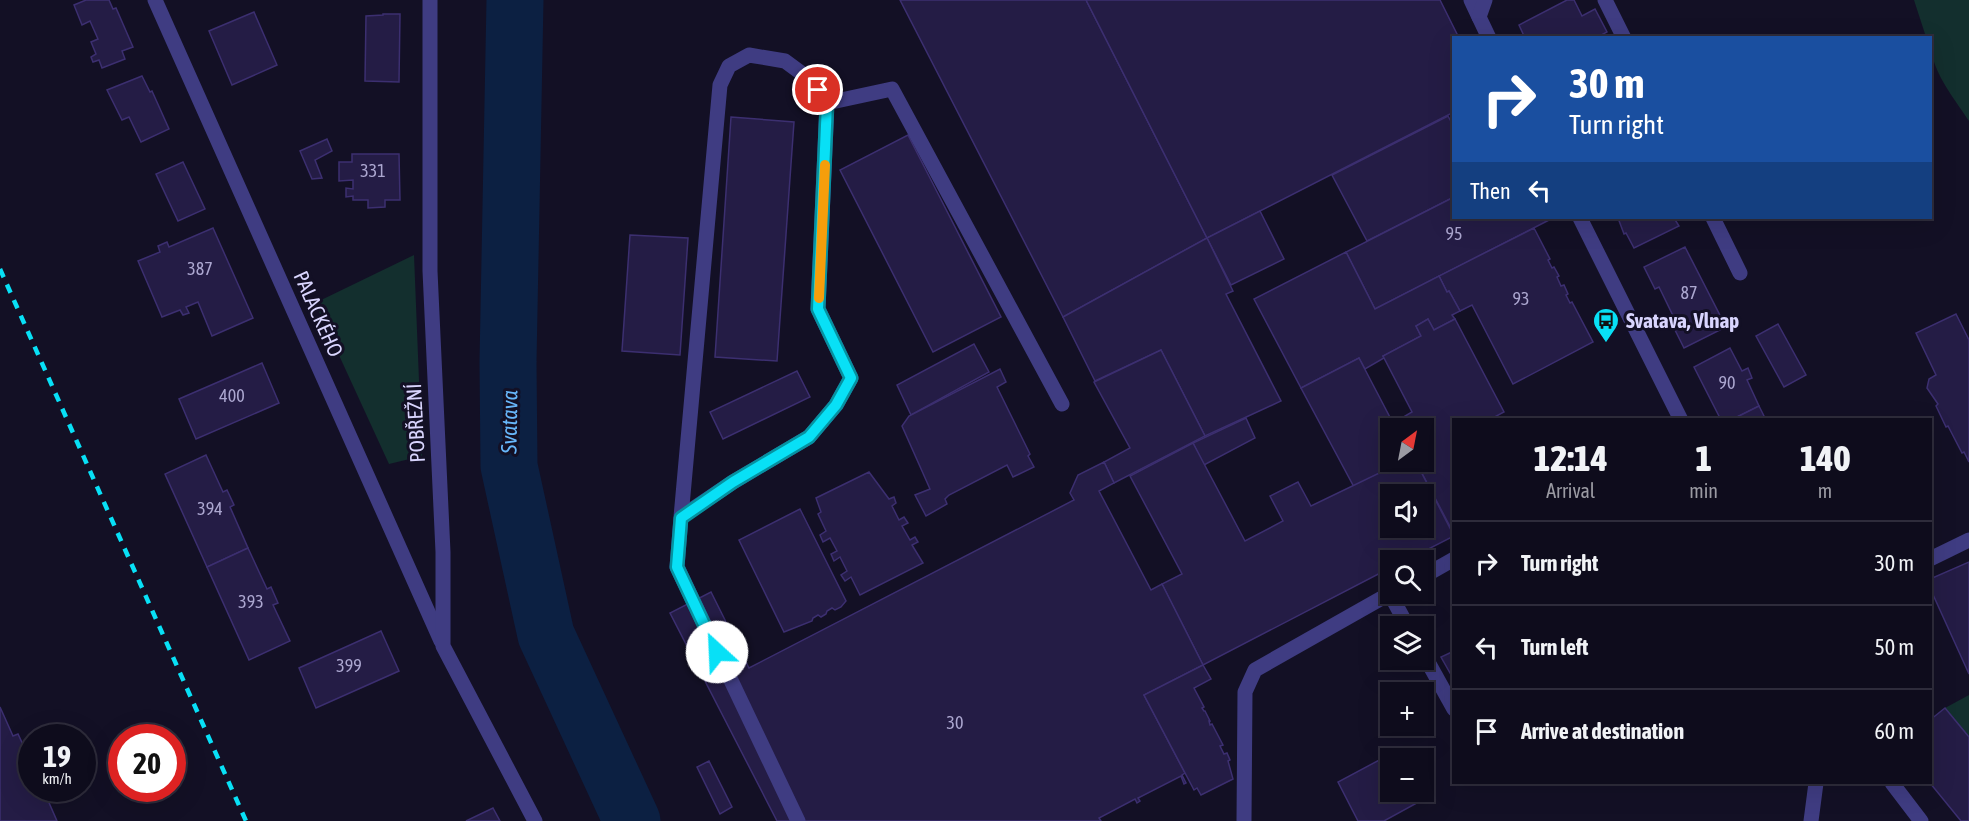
<!DOCTYPE html>
<meta charset="utf-8">
<style>
body{margin:0;font-family:"Asap Condensed",sans-serif;background:#171525;color:#f1f3f6;height:100vh;display:flex;flex-direction:column;font-size:22px;white-space:nowrap}
*{box-sizing:border-box;margin:0}
p{font-size:20px;color:#9b9ba3}
.icon{flex:none;width:33px;height:33px;fill:none;stroke:currentColor;stroke-width:2;stroke-linecap:round;stroke-linejoin:round}
.map{position:relative;flex:1;overflow:hidden}
.side{position:absolute;left:1452px;top:418px;width:480px;height:366px;display:flex;flex-direction:column;background:#0e0c1c;border-radius:0px;box-shadow:0 6px 24px #0002,0 0 0 2px #2e2c3b}
.side>*{flex:none}
.banner{position:absolute;left:1452px;top:36px;width:480px;height:183px;border-radius:0px;box-shadow:0 6px 24px #0002,0 0 0 2px #2e2c3b;background:#1a4fa0;color:#fff;overflow:hidden}
.needle{width:39px;rotate:32deg}
.tools{position:absolute;left:1380px;top:418px;display:grid;gap:12px}
.tools a{display:grid;place-items:center;width:54px;height:54px;border-radius:0px;background:#0e0c1c;box-shadow:0 6px 24px #0002,0 0 0 2px #2e2c3b;font-size:30px}
.speed{position:absolute;left:18px;top:724px;display:flex;gap:12px;font-size:30px;font-weight:700;text-align:center}
.speed>*{display:grid;place-content:center;width:78px;height:78px;border-radius:50%;background:#0e0c1c;box-shadow:0 6px 24px #0002,0 0 0 2px #2e2c3b;line-height:1}
.speed small{font-size:15px;font-weight:400}
.speed .limit{border:9px solid #d22;background:#fff;color:#111}
.pin{position:absolute;display:grid;place-items:center;width:51px;height:51px;color:#fff;margin:-26px;border:3px solid #fff;border-radius:50%;box-shadow:0 2px 6px #0007}
.me{position:absolute;width:66px;margin:-33px;rotate:335deg;stroke-linejoin:round;filter:drop-shadow(0 0 4px #0008)}
.turn{display:flex;align-items:center;gap:21px;height:126px;padding:0 18px;font-size:27px}
.turn .icon{width:78px;height:78px;stroke-width:2.5}
.turn b{display:block;font-size:42px;line-height:51px}
.then{display:flex;align-items:center;height:57px;padding:0 18px;background:#0003;gap:12px;font-size:22px}
.eta{display:flex;justify-content:space-evenly;align-items:center;height:102px;text-align:center}
.eta b{font-size:36px;font-weight:800;line-height:42px}
ul{padding:0;list-style:none}
li{display:flex;align-items:center;gap:18px;height:84px;padding:0 18px;border-top:2px solid #2e2c3b}
li div{flex:1}
li b{display:block;font-size:22px}
li em{font-style:normal}
.map>svg:first-child{display:block}
</style>
<div class="map">
<svg width="1969" height="821" viewBox="0 0 1969 821">
<rect width="100%" height="100%" fill="#131025"/>
<g fill="#132f2e">
<path d="M1914,0h55v121c-17,-26 -39,-51 -39,-83l-4,-1z"/>
<polygon points="414,255 422,456 389,464 315,303"/>
<polygon points="1969,695 1969,737 1945,708"/>
</g>
<g fill="none" stroke-linecap="round" stroke-linejoin="round">
<polyline stroke="#0c2042" stroke-width="57" points="515,0 508,362 509,466 546,635 632,821"/>
</g>
<g fill="#241c45" stroke="#3c2f70" stroke-width="1.5" fill-rule="evenodd">
<polygon points="86,0 109,0 113,9 116,8 133,47 122,51 125,59 102,68 99,60 93,62 91,57 96,54 91,42 98,39 90,21 82,25 74,5"/>
<polygon points="900,0 1086,0 1207,238 1063,317"/>
<polygon points="1086,0 1440,0 1459,38 1454,38 1454,112 1207,238"/>
<polygon points="1567,0 1574,0 1582,16 1595,9 1607,32 1596,38 1525,38 1519,25"/>
<polygon points="254,12 277,65 232,85 209,31"/>
<polygon points="383,14 400,14 399,82 365,81 366,16 383,15"/>
<polygon points="142,76 150,92 152,91 169,129 141,142 129,117 122,120 107,90"/>
<polygon points="1448,116 1454,127 1454,197 1367,241 1332,175"/>
<polygon points="731,117 794,122 777,361 715,357"/>
<polygon points="908,135 1001,317 933,352 840,170"/>
<polygon points="327,139 332,151 315,160 322,178 312,179 300,151"/>
<polygon points="352,154 399,154 400,200 385,200 385,207 368,208 368,200 353,200 353,196 346,197 346,188 353,189 353,180 339,181 339,162 352,162"/>
<polygon points="183,162 205,209 178,221 156,174"/>
<polygon points="1454,197 1454,218 1553,218 1375,309 1346,252"/>
<polygon points="1260,211 1284,259 1231,285 1207,238"/>
<polygon points="1618,218 1674,218 1679,226 1634,248 1626,233 1624,234"/>
<polygon points="213,228 253,318 212,336 198,302 186,307 189,313 183,315 180,310 162,317 138,261 160,252 158,246 167,242 169,247"/>
<polygon points="1534,228 1550,259 1548,260 1552,268 1554,267 1559,276 1557,277 1561,286 1564,285 1568,294 1566,295 1570,303 1572,302 1593,342 1513,384 1472,305 1460,311 1449,291 1447,292 1439,276"/>
<polygon points="630,235 688,238 680,355 622,351"/>
<polygon points="1207,238 1233,291 1226,294 1281,401 1205,436 1161,350 1095,381 1063,317"/>
<polygon points="1685,247 1726,327 1684,348 1673,326 1677,324 1659,287 1655,289 1644,267"/>
<polygon points="1346,252 1375,309 1439,276 1447,292 1449,291 1460,311 1452,315 1455,319 1434,330 1428,319 1416,326 1421,336 1383,356 1384,358 1365,369 1359,358 1301,388 1254,299"/>
<polygon points="1956,314 1969,340 1969,462 1964,452 1962,453 1948,426 1946,427 1936,406 1938,404 1927,388 1929,379 1936,375 1916,333"/>
<polygon points="1428,319 1434,330 1455,319 1504,412 1489,420 1454,420 1454,439 1451,440 1454,445 1454,534 1416,462 1424,462 1424,429 1399,429 1395,422 1412,412 1383,356 1421,336 1416,326"/>
<polygon points="1778,324 1806,375 1784,387 1756,336"/>
<polygon points="974,344 989,372 911,415 897,385"/>
<polygon points="1730,348 1742,371 1748,368 1752,378 1747,380 1759,406 1731,420 1721,420 1694,367"/>
<polygon points="1161,350 1205,436 1114,483 1104,462 1130,448 1094,382"/>
<polygon points="1359,358 1393,423 1395,422 1399,429 1390,429 1390,462 1402,462 1354,487 1301,388"/>
<polygon points="262,363 279,403 196,439 179,399"/>
<polygon points="1000,369 1006,382 997,387 1030,454 1028,456 1034,467 1013,477 1007,465 949,495 945,499 947,504 926,516 915,495 930,489 902,426 909,416"/>
<polygon points="797,371 810,397 723,439 710,412"/>
<polygon points="1759,406 1766,420 1731,420"/>
<polygon points="1246,418 1255,438 1204,465 1193,443"/>
<path d="M1193,443l52,98 38,-20 -13,-25 28,-14 13,24 91,-44h14l38,74 -49,25h-15v7l-187,97 -41,-81 20,-10 -52,-98zM1390,495h34v33h-34z"/>
<polygon points="206,455 223,492 227,490 234,505 230,507 248,548 207,567 165,474"/>
<polygon points="1104,462 1114,483 1099,491 1151,590 1162,584 1203,665 1144,695 1185,773 1182,775 1186,783 1184,784 1181,776 1138,798 1140,801 1137,803 1135,799 1099,818 1101,821 777,821 670,613 711,592 749,668 1074,500 1070,493 1078,475"/>
<polygon points="869,472 889,499 894,497 896,503 892,506 899,520 904,517 908,523 902,526 910,540 915,537 918,542 912,545 923,563 860,595 851,577 845,581 841,575 847,571 840,557 834,561 831,554 837,551 830,538 823,542 820,535 826,531 818,514 821,512 816,498"/>
<polygon points="800,509 846,601 841,607 835,610 832,608 827,611 826,614 821,617 818,615 813,618 812,621 784,632 739,540"/>
<polygon points="248,548 267,589 271,587 278,603 273,605 290,641 249,660 207,567"/>
<polygon points="1969,562 1969,674 1930,588 1930,579"/>
<polygon points="381,631 399,671 316,708 299,668"/>
<polygon points="1454,651 1454,680 1441,657"/>
<polygon points="1203,665 1211,679 1194,688 1204,707 1202,708 1204,711 1205,711 1210,721 1209,721 1210,725 1212,724 1223,745 1220,746 1224,754 1227,753 1230,760 1228,761 1233,779 1201,795 1197,788 1194,790 1144,695"/>
<polygon points="0,707 13,736 18,734 32,764 32,789 43,789 57,821 0,821"/>
<polygon points="1945,708 1969,737 1969,821 1961,821 1930,783 1930,720"/>
<polygon points="1400,749 1405,759 1390,759 1390,792 1423,792 1426,798 1384,821 1358,821 1338,782"/>
<polygon points="709,761 732,807 720,814 697,767"/>
<polygon points="493,808 500,821 466,821"/>
</g>
<g fill="none" stroke-linecap="round" stroke-linejoin="round">
<g stroke="#3f3c82" stroke-width="15">
<polyline points="1471,0 1479,17"/>
<polyline points="1605,0 1624,38"/>
<polyline points="827,103 892,89 1062,404"/>
<polyline points="1713,218 1740,273"/>
<polyline points="681,517 733,482 809,437 836,405 851,378 818,309 827,103 808,78 785,61 749,55 729,66 720,85 681,517 677,567 798,821"/>
<polyline points="1930,559 1969,540"/>
<polyline points="1424,576 1454,559"/>
<polyline points="1390,594 1408,627"/>
<polyline points="1424,655 1454,709"/>
<polyline points="1892,783 1921,821"/>
</g>
<g stroke="#3f3c82" stroke-width="15">
<polyline points="155,0 441,641"/>
<polyline points="430,0 430,271 443,552 443,646 535,821"/>
<polyline points="1485,0 1479,17 1489,38"/>
<polyline points="1580,218 1681,420"/>
<polyline points="1244,821 1245,692 1255,670 1389,594"/>
<polyline points="1811,821 1816,783"/>
</g>
<polyline stroke="#08e0f6" stroke-width="4.5" stroke-dasharray="9 8" stroke-linecap="butt" points="0,269 246,821"/>
</g>
<g fill="none" stroke-linecap="round" stroke-linejoin="round">
<defs>
<polyline id="route" points="717,652 677,567 681,518 733,482 809,437 836,405 851,378 818,309 827,103 818,90"/>
</defs>
<use href="#route" stroke="#0592a0" stroke-width="15"/>
<use href="#route" stroke="#08e0f6" stroke-width="10"/>
<polyline stroke="#f59e0b" stroke-width="10" points="819,298 825,165"/>
</g>
<defs>
<symbol id="bus-pin" viewBox="-11 -11 22 30"><path d="M0 17L-7.5 6A9.5 9.5 0 1 1 7.5 6Z" fill="#08e0f6" stroke="#131025"/><path d="M-5-6H5V4H4V6H2V4H-2V6H-4V4H-5ZM-3.5-4V0h7V-4ZM-3.5 1.2v1.5H-2V1.2ZM2 1.2v1.5H3.5V1.2Z" fill="#111"/></symbol>
</defs>
<g fill-rule="evenodd">
<use href="#bus-pin" x="1591" y="306" width="30" height="40"/>
</g>
<g text-anchor="middle" stroke-width="6" stroke-linejoin="round" paint-order="stroke">
<g font-size="18" fill="#aca7d0">
<text x="373" y="177">331</text>
<text x="1454" y="240">95</text>
<text x="200" y="275">387</text>
<text x="1689" y="299">87</text>
<text x="1521" y="305">93</text>
<text x="1727" y="389">90</text>
<text x="232" y="402">400</text>
<text x="210" y="515">394</text>
<text x="251" y="608">393</text>
<text x="349" y="672">399</text>
<text x="955" y="729">30</text>
</g>
<g font-size="21" fill="#d9d5fe" stroke="#131025">
<text transform="translate(318 314) rotate(66)" y="7">PALACKÉHO</text>
<text transform="translate(416 423) rotate(-93)" y="7">POBŘEŽNÍ</text>
</g>
<g font-size="21" font-weight="bold" fill="#d9d5fe" stroke="#131025" text-anchor="start">
<text x="1626" y="328">Svatava, Vlnap</text>
</g>
<g font-size="22" font-style="italic" fill="#67b6fa" stroke="#131025">
<text transform="translate(509 422) rotate(-89)" y="8">Svatava</text>
</g>
</g>
</svg>
<div class="tools">
<a><svg class="needle" viewBox="-14 -14 28 28"><path d="M0-13l5 13h-10z" fill="#e53935"/><path d="M0 13l5-13h-10z" fill="#9b9ba3"/></svg></a>
<a><svg class="icon" aria-label="sound" viewBox="0 0 24 24"><path d="M4 9h4l5-4v14l-5-4H4zM17 9q2 3 0 6"/></svg></a>
<a><svg class="icon" aria-label="search" viewBox="0 0 24 24"><circle cx="10" cy="10" r="6"/><path d="M15 15l6 6"/></svg></a>
<a><svg class="icon" aria-label="layers" viewBox="0 0 24 24"><path d="M12 4l9 5-9 5-9-5zM3 14l9 5 9-5"/></svg></a>
<a>+</a>
<a>−</a>
</div>
<div class="speed"><div>19<small>km/h</small></div><div class="limit">20</div></div>
<div class="pin" style="left:818px;top:90px;background:#d93025"><svg class="icon" aria-label="arrive" viewBox="0 0 24 24"><path d="M6 21V4h12l-3 4 3 4H6"/></svg></div>
<svg class="me" style="left:717px;top:652px" viewBox="-20 -20 40 40"><circle r="19" fill="#fff"/><path d="M0-13L10 11 0 6-10 11z" fill="#08e0f6"/></svg>
<div class="banner">
<div class="turn"><svg class="icon" aria-label="right" viewBox="0 0 24 24"><path d="M7 20v-9h11M14 6l5 5-5 5"/></svg><div><b>30 m</b>Turn right</div></div>
<div class="then">Then<svg class="icon" aria-label="left" viewBox="0 0 24 24"><path d="M17 20v-9H6M10 6l-5 5 5 5"/></svg></div>
</div>
<section class="side">
<div class="eta">
<div><b>12:14</b><p>Arrival</p></div>
<div><b>1</b><p>min</p></div>
<div><b>140</b><p>m</p></div>
</div>
<ul>
<li><svg class="icon" aria-label="right" viewBox="0 0 24 24"><path d="M7 20v-9h11M14 6l5 5-5 5"/></svg><div><b>Turn right</b></div><em>30 m</em></li>
<li><svg class="icon" aria-label="left" viewBox="0 0 24 24"><path d="M17 20v-9H6M10 6l-5 5 5 5"/></svg><div><b>Turn left</b></div><em>50 m</em></li>
<li><svg class="icon" aria-label="arrive" viewBox="0 0 24 24"><path d="M6 21V4h12l-3 4 3 4H6"/></svg><div><b>Arrive at destination</b></div><em>60 m</em></li>
</ul>
</section>
</div>
